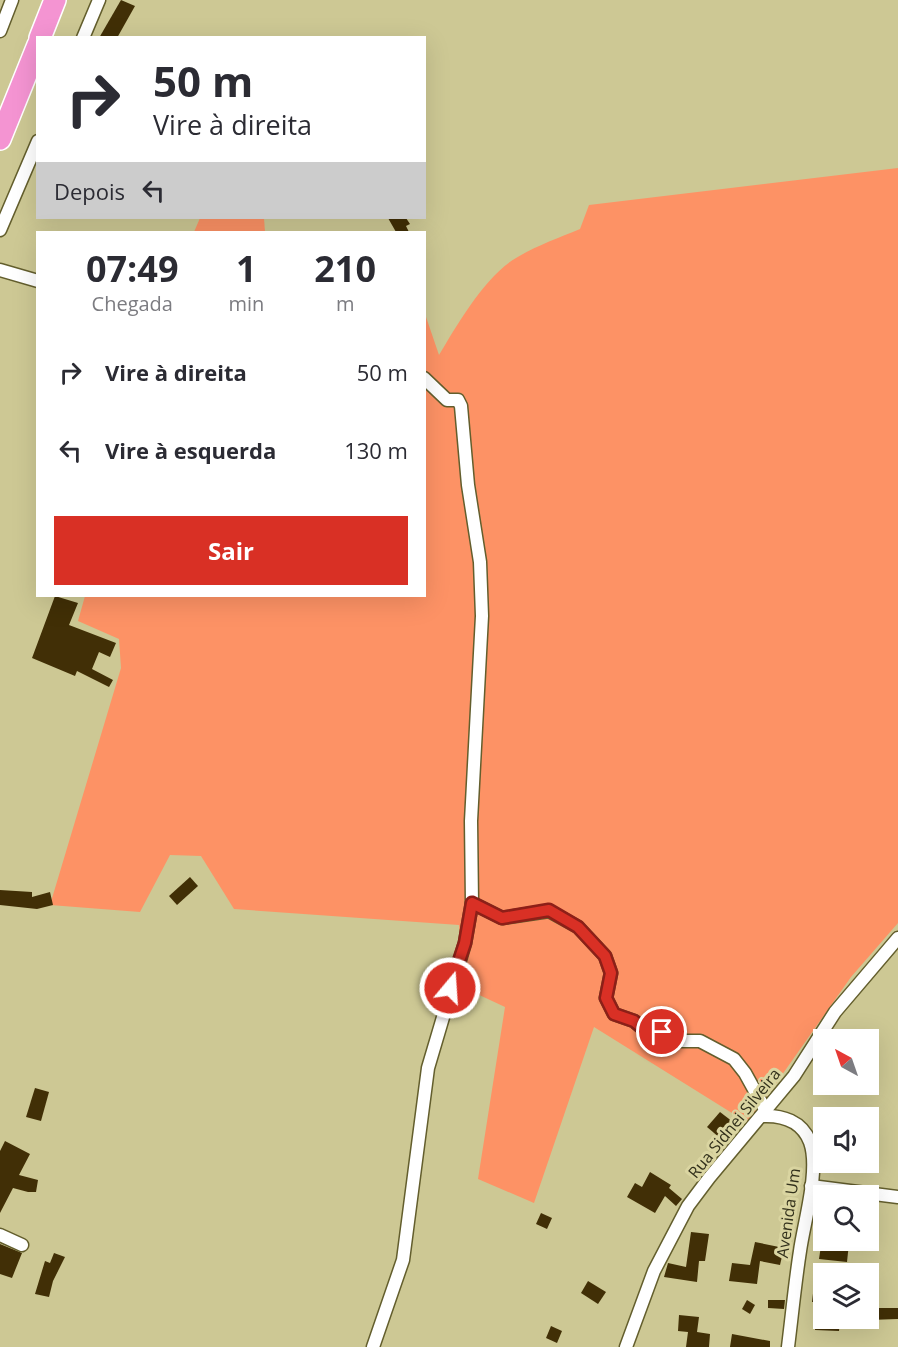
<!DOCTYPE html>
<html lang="pt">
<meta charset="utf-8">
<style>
body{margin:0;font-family:"Open Sans",sans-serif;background:#f7f7f7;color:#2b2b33;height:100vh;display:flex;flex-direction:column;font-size:22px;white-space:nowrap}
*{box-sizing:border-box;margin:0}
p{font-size:20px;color:#7c7c81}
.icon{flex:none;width:33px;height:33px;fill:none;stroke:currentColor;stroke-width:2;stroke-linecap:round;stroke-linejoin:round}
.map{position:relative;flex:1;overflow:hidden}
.panel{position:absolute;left:36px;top:231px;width:390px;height:366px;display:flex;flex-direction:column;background:#fff;border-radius:0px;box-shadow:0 6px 24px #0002}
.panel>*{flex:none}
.hud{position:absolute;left:36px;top:36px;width:390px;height:183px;border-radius:0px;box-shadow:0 6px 24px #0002;background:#fff;color:#2b2b33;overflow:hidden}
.needle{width:39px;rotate:320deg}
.controls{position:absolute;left:813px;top:1029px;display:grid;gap:12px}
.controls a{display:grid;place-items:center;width:66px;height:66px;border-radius:0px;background:#fff;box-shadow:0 6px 24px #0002;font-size:30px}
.pin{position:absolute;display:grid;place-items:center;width:51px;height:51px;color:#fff;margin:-26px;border:3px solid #fff;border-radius:50%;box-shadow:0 2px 6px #0007}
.me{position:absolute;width:66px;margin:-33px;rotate:18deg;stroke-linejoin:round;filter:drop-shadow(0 0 4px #0008)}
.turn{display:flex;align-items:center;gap:21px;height:126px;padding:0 18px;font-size:27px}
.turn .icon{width:78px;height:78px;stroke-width:2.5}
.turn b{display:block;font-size:42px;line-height:51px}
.then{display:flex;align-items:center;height:57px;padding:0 18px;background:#0003;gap:12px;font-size:22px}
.eta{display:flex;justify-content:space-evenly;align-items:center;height:102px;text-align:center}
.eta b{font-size:36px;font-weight:700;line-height:42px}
.button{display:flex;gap:12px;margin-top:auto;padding:12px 18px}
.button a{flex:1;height:69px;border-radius:0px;background:#d93025;color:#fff;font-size:24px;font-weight:700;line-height:69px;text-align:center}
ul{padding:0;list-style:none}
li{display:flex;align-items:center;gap:18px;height:78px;padding:0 18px}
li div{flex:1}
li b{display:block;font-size:22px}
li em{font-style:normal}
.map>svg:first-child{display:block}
</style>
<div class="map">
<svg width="898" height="1347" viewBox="0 0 898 1347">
<rect width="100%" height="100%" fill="#cdc894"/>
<g fill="#fd9265">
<path d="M898,168v755l-47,54 -103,146 -154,-96 -60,176 -56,-24 27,-172 -45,-21 -1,-61 -225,-16 -33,-53 -31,-1 -30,57 -90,-7 71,-237 -2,-29 -41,-18 7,-25h339l1,-282 14,41c18,-30 46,-79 77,-97 20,-12 42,-20 64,-29l9,-24z"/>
<polygon points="200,218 264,218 265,232 194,232"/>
</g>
<g fill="#412f06">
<polygon points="121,0 135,6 117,38 99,38"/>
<polygon points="388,218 406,218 410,224 406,226 409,232 396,232"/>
<polygon points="55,596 78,603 69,625 116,643 110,657 99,652 92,669 113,680 109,687 77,671 75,676 32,658"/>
<polygon points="190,877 198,886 177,905 169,896"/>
<polygon points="0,890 32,892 32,897 50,892 53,905 37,909 0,905"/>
<polygon points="35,1088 49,1092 41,1121 26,1117"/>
<polygon points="720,1112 733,1122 720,1138 707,1127"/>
<polygon points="5,1141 30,1154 19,1175 38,1180 36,1192 28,1192 13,1188 0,1213 0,1151"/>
<polygon points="650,1172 671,1185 669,1188 682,1199 676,1206 665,1196 655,1213 627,1197 635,1183 642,1187"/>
<polygon points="541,1213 552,1218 547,1229 536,1224"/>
<polygon points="691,1232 709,1234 705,1261 699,1261 697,1282 664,1277 668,1263 686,1267"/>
<polygon points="822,1239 849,1243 847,1262 819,1259"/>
<polygon points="755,1242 784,1248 780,1265 760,1261 757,1284 729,1281 732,1263 750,1265"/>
<polygon points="0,1244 22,1253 12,1278 0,1274"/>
<polygon points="54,1253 65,1257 53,1281 49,1297 35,1294 45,1261 50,1263"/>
<polygon points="588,1281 606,1292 598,1304 581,1293"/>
<polygon points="814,1285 824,1286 824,1318 840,1318 839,1331 815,1330 817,1302 812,1302"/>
<polygon points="747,1300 755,1305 750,1314 742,1309"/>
<polygon points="768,1300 785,1300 784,1309 768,1308"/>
<polygon points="869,1308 898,1308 898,1319 869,1320"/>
<polygon points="679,1315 699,1317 697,1332 710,1334 709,1347 686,1347 688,1332 678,1331"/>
<polygon points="551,1326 562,1331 557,1343 546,1338"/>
<polygon points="732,1334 770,1341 770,1347 730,1347"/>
</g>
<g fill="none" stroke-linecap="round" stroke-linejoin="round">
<defs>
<g id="minor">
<polyline points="0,31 12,0"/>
<polyline points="83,38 99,0"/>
<polyline points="0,230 38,141"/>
<polyline points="0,270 38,281"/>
<polyline points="472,903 502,918 549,911 578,927 605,956 611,973 606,998 614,1014 634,1021 646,1031 662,1032 681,1041 700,1041 734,1059 745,1073 766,1111"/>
<path d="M762,1116c20,-1 40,5 48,26 10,28 -6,80 -10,109 -5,32 -8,64 -12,96"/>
<polyline points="811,1186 898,1197"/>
<polyline points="0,1235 22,1245"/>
<polyline points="373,1347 403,1260 428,1068 465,943 472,903 471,821 482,616 480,562 468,485 461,406 458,400 447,400 424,378"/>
<polyline points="626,1347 654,1271 688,1206 709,1178 794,1076 835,1012 898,938"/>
</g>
<g id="trunk">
<polyline points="40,38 55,0"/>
<polyline points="0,139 38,45"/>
</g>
</defs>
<use href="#minor" stroke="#635e2d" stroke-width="15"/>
<use href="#trunk" stroke="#fff" stroke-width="24"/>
<use href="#minor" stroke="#fff" stroke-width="12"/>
<use href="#trunk" stroke="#f494d2" stroke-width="21"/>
</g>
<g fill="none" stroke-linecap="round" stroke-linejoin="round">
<defs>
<polyline id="route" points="450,988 465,943 472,903 502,918 549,910 578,927 605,956 611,973 606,998 614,1014 634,1021 646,1031 662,1032"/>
</defs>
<use href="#route" stroke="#8d1f18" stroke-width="15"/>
<use href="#route" stroke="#d93025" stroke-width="10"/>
</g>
<g text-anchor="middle" stroke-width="6" stroke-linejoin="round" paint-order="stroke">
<g font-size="16" fill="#32301b" stroke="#dad5a1">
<text transform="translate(734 1123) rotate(-51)" y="6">Rua Sidnei Silveira</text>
<text transform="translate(788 1213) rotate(-82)" y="6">Avenida Um</text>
</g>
</g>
</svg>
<div class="controls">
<a><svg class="needle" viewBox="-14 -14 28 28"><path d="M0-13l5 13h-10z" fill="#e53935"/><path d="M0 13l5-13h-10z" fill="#7c7c81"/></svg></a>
<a><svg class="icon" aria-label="sound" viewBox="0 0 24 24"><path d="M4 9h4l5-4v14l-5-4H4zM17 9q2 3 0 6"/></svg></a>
<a><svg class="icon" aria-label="search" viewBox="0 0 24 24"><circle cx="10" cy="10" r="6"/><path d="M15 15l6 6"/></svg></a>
<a><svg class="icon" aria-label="layers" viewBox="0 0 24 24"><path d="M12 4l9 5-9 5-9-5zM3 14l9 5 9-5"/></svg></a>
</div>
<div class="pin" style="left:662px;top:1032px;background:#d93025"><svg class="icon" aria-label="arrive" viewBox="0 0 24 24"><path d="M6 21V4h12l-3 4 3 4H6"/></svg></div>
<svg class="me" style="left:450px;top:988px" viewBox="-20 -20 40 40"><circle r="17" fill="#d93025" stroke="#fff" stroke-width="3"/><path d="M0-11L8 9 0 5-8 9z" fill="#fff"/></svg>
<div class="hud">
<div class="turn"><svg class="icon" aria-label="right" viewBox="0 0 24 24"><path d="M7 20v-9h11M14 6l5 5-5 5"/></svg><div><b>50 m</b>Vire à direita</div></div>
<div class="then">Depois<svg class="icon" aria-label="left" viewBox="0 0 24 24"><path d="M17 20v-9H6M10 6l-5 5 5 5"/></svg></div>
</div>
<section class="panel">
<div class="eta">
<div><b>07:49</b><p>Chegada</p></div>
<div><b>1</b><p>min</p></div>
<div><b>210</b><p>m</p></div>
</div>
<ul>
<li><svg class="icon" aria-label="right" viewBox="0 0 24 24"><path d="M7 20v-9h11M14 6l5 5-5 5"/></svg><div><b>Vire à direita</b></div><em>50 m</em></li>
<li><svg class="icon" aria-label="left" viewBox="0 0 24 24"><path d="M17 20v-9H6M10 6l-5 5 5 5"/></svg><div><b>Vire à esquerda</b></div><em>130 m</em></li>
</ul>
<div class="button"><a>Sair</a></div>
</section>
</div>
